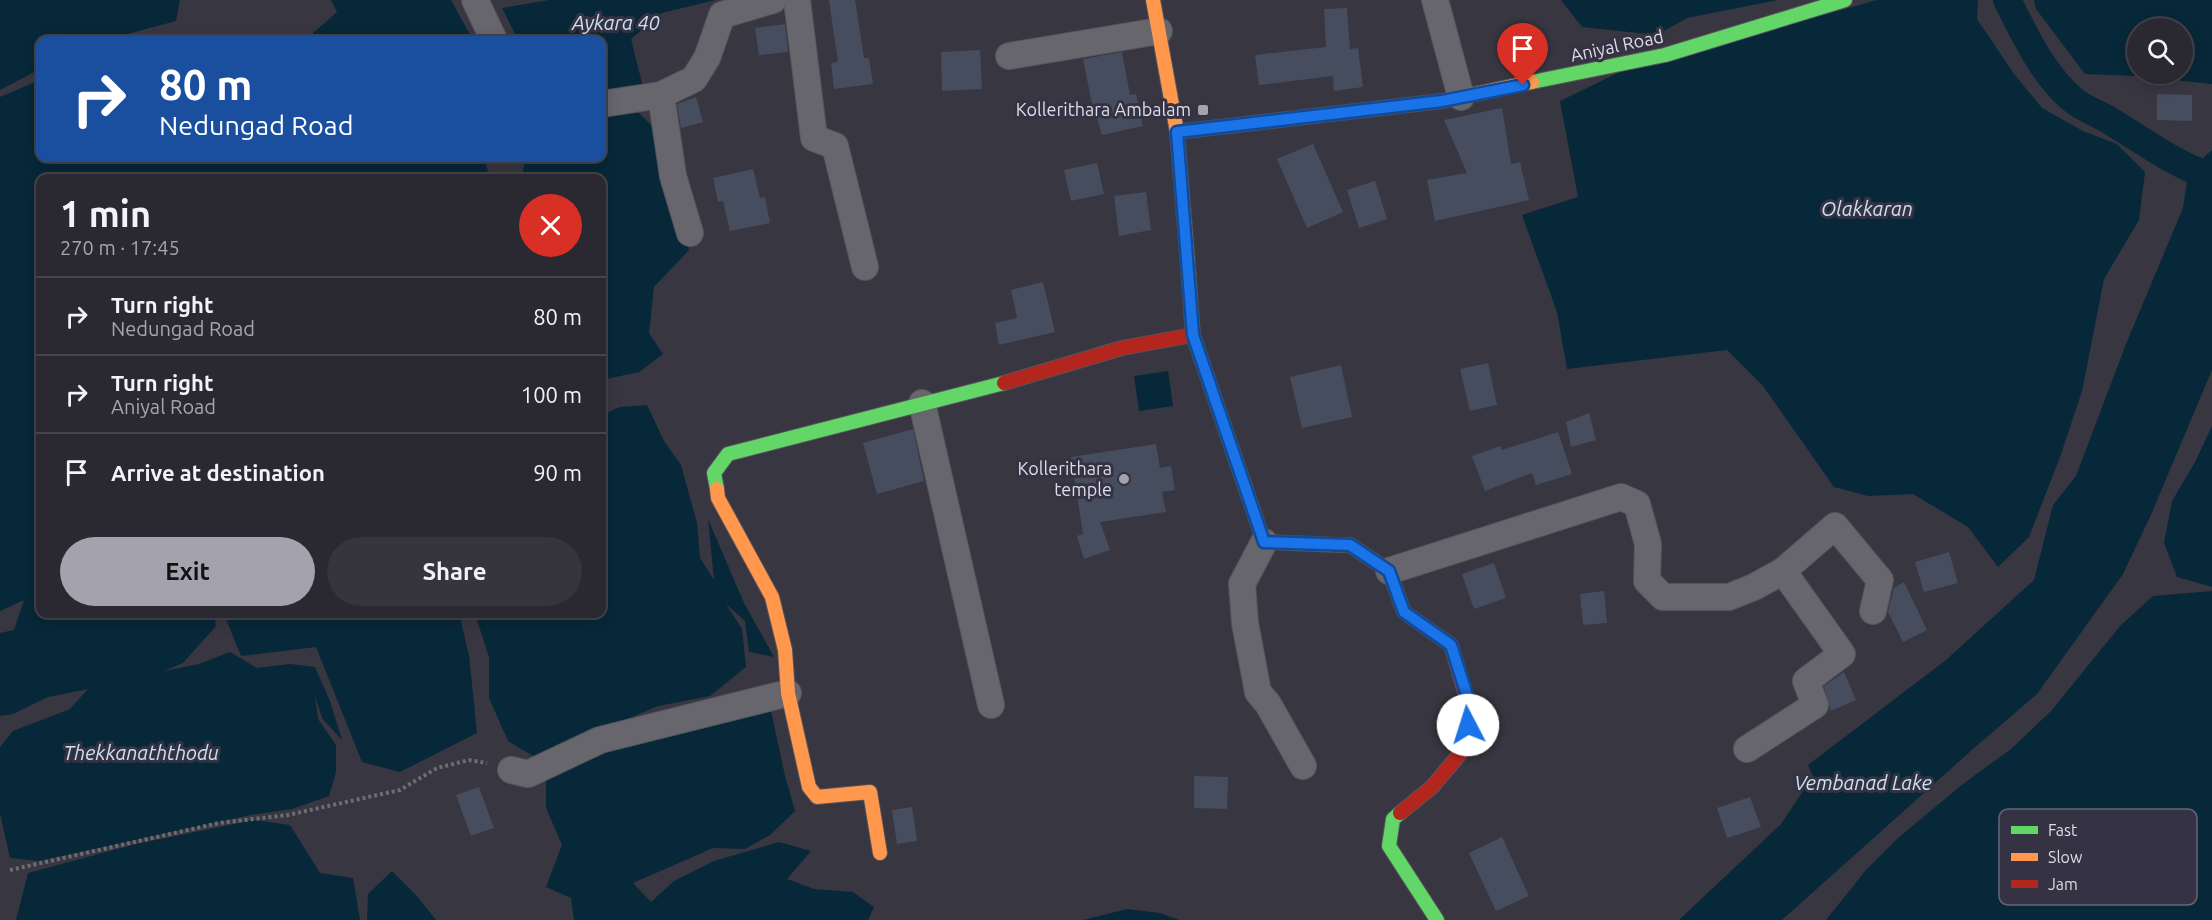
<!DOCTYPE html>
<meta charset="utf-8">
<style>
body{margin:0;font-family:Ubuntu,sans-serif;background:#36343c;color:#f1f3f6;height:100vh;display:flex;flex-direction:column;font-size:22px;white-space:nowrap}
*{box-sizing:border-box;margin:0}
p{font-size:20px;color:#a5a6ab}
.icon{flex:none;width:33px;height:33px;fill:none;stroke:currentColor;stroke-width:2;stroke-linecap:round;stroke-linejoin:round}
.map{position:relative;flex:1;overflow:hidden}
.details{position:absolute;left:36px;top:174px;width:570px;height:444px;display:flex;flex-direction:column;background:#2a2830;border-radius:12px;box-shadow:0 3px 15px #0003,0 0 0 2px #46444c}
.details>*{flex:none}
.top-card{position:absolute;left:36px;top:36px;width:570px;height:126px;border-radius:12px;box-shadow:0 3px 15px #0003,0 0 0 2px #46444c;background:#1a4fa0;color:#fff;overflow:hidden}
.fabs{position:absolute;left:2127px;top:18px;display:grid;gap:12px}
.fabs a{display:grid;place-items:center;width:66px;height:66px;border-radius:50%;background:#2a2830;box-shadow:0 3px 15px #0003,0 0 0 2px #46444c;font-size:30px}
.pin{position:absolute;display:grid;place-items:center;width:51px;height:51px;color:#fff;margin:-62px -26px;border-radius:50% 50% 50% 0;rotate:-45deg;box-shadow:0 0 6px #0007}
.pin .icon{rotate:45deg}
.me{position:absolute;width:66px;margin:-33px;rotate:355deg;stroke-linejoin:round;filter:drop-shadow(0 0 4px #0008)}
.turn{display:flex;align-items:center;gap:21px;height:126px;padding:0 24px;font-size:27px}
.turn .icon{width:78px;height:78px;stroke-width:2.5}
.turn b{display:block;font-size:42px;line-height:51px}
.round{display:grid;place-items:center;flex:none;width:63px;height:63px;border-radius:32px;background:#36343c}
.overview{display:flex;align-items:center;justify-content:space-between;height:102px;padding:0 24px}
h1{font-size:36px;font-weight:700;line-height:45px}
.action{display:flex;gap:12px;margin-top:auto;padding:12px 24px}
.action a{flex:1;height:69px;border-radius:36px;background:#a3a2ad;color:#111;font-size:24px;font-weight:700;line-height:69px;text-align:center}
.action a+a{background:#36343c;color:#f1f3f6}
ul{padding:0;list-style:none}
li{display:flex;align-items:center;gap:18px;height:78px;padding:0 24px;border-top:2px solid #46444c}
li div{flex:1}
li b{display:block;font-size:22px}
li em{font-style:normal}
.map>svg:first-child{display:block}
</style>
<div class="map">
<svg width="2212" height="920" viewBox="0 0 2212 920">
<rect width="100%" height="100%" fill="#383640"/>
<g fill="#072838" fill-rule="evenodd">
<polygon points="0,0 180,0 176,21 105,40 40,40 40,69 0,90"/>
<polygon points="331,0 451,0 473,40 313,40 313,33 337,12"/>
<polygon points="549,0 715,0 662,13 631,39 643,87 602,91 602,40 518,40 502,8"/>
<polygon points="1561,0 1778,0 1687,18 1657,35 1582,27"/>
<polygon points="1877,0 1978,0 1977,19 2014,74 2042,108 2083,131 2117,144 2145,172 2139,220 2104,279 2082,391 2060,457 2029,537 1998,567 1968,527 1913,494 1868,496 1834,487 1763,386 1727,350 1567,369 1557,312 1522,215 1578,197 1560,101 1624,70"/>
<path d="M2034,0h178v84l-74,-8 -53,-2 -49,-65zM2138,28h44v46h-44z"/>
<polygon points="40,80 40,158 483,158 491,178 40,178 40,614 214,614 216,626 183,663 164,671 199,664 230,652 257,668 290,664 315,667 330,701 342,740 322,718 315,696 318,719 336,745 336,772 329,796 292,809 251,815 39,861 10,858 0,813 0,747 13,731 70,709 88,689 48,697 13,714 0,716 0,633 14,630 24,600 0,611 0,97"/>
<polygon points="634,108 659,133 675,212 689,250 654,287 649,333 663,354 639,372 602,380 602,178 522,178 525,158 602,158 602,112"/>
<polygon points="2212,150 2212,370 2150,517 2123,574 2037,694 1973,749 1782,920 1679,920 1781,824 1813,776 1808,765 1946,660 2034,580 2053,505 2076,476 2126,344 2183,208 2187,181 2201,160"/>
<polygon points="1168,371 1173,406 1139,411 1134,376"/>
<polygon points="647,405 664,441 681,465 697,523 700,558 714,580 708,519 744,603 774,657 749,652 745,621 726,604 742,629 746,667 710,696 658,706 613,725 769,702 785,776 795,811 770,835 745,849 713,848 633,883 651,902 674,881 714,861 779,842 811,851 787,879 814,889 853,892 874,907 868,920 574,920 571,898 546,887 562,845 546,808 546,780 598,753 540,760 508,741 489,698 489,657 475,614 602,614 602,415 620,407"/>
<polygon points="2212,426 2212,587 2177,577 2164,543 2172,501 2195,462"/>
<polygon points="2212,591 2212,920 1826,920 1866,870 1898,838 1963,784 2011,749 2051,711 2121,625 2153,596"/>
<polygon points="224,614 459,614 469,655 477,733 400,772 362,762 316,647 241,656"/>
<polygon points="254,820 290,825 320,873 353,878 360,920 16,920 28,873 136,844"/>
<polygon points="392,871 417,896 436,920 367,920 368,894"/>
<polygon points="1127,909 1160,913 1179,920 1083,920"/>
</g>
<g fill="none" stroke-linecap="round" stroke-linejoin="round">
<path stroke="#072838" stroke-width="28" d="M2007,0c17,33 36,75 65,99 11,10 28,15 40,23 33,20 63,43 100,55"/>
</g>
<g fill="#464d5f">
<polygon points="829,0 855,0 864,58 869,58 873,84 834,89 831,63 838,62"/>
<polygon points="1347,8 1350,49 1358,48 1363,87 1334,91 1333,76 1259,85 1255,55 1326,47 1324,9"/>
<polygon points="785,24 788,52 759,55 755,28"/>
<polygon points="980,50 982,89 942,91 941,52"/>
<polygon points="1122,52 1130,95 1136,94 1143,126 1102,135 1091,99 1083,59"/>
<polygon points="2157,94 2192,95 2192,121 2157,120"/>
<polygon points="696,97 703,122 681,128 677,104"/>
<polygon points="1502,108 1511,164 1520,162 1529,200 1435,221 1427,180 1467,173 1444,120"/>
<polygon points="1313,144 1343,212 1307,228 1277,159"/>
<polygon points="1097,163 1104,194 1071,201 1064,170"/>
<polygon points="753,169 760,198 765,197 770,223 730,231 723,201 718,202 713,178"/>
<polygon points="1375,181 1387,219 1359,228 1347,190"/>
<polygon points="1146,192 1151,230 1119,236 1114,196"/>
<polygon points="1043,282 1055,332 999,345 995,323 1017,318 1011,290"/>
<polygon points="1488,363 1497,405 1470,411 1460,369"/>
<polygon points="1341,365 1352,417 1302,428 1290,377"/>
<polygon points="1589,413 1596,440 1571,447 1566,422"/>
<polygon points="913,429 924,481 877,494 863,443"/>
<polygon points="1558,432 1572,474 1536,485 1532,473 1485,491 1472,456 1500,446 1502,450"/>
<polygon points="1156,444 1160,468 1171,466 1175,490 1162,492 1166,512 1100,522 1110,550 1084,559 1077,536 1083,534 1071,457"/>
<polygon points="1949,552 1958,583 1924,592 1915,562"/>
<polygon points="1494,563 1506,598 1474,609 1462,574"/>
<polygon points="1904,582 1927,630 1903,642 1888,612 1894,588"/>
<polygon points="1604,591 1607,623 1583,625 1580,594"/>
<polygon points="1844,672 1856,700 1831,711 1824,686"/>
<polygon points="1194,776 1228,777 1227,809 1194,808"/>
<polygon points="479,787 494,828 471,836 456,795"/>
<polygon points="1750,797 1761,827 1727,838 1717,808"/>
<polygon points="912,807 917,841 897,844 892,810"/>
<polygon points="1502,837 1529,896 1496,911 1469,853"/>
</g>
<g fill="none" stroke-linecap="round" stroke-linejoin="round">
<defs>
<g id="street">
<polyline points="475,0 494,40"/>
<polyline points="797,0 814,138 835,146 865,267"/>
<polyline points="1435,0 1461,97"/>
<polyline points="1009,56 1159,31"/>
<polyline points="661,95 673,176 690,233"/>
<polyline points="602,104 661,95 694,79 707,58 722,15 773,0"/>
<polyline points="922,403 991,705"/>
<polyline points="1264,542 1242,584 1245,623 1258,692 1268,704 1303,766"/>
<polyline points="1389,571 1621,497 1637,504 1648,544 1647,581 1663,597 1729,597 1754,587 1783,571 1835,526 1880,580 1873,611"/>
<polyline points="1747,749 1815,705 1806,681 1842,654 1783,571"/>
<polyline points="511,770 528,774 600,740 788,693"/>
</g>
<g id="fast">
<polyline points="1532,82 1665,55 1845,0"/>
<polyline points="1187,254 1193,335 1264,542 1339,545"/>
<polyline points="717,489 714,473 728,454 1004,383"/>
<polyline points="1400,813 1393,819 1389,846 1437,920"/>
</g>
<g id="slow">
<polyline points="1153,0 1177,132 1187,254"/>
<polyline points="1177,132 1442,101 1532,82"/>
<polyline points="717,489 718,498 772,597 785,650 788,693 809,787 817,797 870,792 880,853"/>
</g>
<g id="jam">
<polyline points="1004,383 1122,348 1193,335"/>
<polyline points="1339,545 1350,545 1389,571 1404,612 1451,645 1465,692 1470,742 1432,787 1400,813"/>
</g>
</defs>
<use href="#street" stroke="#56545d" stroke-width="28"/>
<use href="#fast" stroke="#56545d" stroke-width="16"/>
<use href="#slow" stroke="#56545d" stroke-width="16"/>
<use href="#jam" stroke="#56545d" stroke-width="16"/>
<polyline stroke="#6e6d74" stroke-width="4" stroke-dasharray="3 3" stroke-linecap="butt" points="10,870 219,823 288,815 400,790 437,768 469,760 487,763"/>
<use href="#street" stroke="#67666d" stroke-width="26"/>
<use href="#fast" stroke="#63d668" stroke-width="14"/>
<use href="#slow" stroke="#ff974d" stroke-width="14"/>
<use href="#jam" stroke="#b3261e" stroke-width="14"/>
</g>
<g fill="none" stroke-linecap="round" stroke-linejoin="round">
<defs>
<polyline id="route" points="1468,725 1466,692 1451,645 1404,612 1389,571 1350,545 1264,542 1193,335 1177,132 1442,101 1523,85"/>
</defs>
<use href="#route" stroke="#114b97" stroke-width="15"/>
<use href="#route" stroke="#1a73e8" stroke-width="10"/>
</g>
<g fill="#a3a2ad" stroke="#353244" stroke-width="2">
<rect x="1197" y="104" width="12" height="12" rx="3"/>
<circle cx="1124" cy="479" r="6"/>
</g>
<g text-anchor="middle" stroke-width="6" stroke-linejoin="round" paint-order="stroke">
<g font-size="18" fill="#dddce7" stroke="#353244">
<text transform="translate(1617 46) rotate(-12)" y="6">Aniyal Road</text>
</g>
<g font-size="18" fill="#dddce7" stroke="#353244" text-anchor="end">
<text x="1191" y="116">Kollerithara Ambalam</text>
<text x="1112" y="475">Kollerithara<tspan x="1112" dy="21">temple</tspan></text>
</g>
<g font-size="20" font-style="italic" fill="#cae2ef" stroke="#353244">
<text x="616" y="30">Aykara 40</text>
<text x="1867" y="216">Olakkaran</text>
<text x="141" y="760">Thekkanaththodu</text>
<text x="1863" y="790">Vembanad Lake</text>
</g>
</g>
<rect x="1999" y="809" width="198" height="96" rx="9" fill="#353244" stroke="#676575" stroke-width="1.5"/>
<rect x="2011" y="826" width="27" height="8" fill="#63d668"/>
<rect x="2011" y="853" width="27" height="8" fill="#ff974d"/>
<rect x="2011" y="880" width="27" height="8" fill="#b3261e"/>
<g font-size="16" fill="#dddce7">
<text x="2048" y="836">Fast</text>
<text x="2048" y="863">Slow</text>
<text x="2048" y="890">Jam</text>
</g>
</svg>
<div class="fabs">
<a><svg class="icon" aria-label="search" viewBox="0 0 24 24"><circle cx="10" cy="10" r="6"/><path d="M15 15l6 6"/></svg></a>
</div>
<div class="pin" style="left:1523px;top:85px;background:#d93025"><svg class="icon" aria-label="arrive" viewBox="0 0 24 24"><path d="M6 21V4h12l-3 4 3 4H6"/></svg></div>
<svg class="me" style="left:1468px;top:725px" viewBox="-20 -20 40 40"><circle r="19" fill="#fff"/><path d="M0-13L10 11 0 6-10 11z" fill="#1a73e8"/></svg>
<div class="top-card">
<div class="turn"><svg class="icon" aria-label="right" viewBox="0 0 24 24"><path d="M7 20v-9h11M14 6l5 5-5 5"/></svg><div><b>80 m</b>Nedungad Road</div></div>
</div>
<section class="details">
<div class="overview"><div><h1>1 min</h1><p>270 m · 17:45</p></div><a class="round" style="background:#d93025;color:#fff"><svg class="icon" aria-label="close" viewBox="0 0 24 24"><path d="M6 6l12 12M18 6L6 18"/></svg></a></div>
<ul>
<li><svg class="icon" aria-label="right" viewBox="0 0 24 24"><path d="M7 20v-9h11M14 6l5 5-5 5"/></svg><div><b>Turn right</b><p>Nedungad Road</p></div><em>80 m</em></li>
<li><svg class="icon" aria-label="right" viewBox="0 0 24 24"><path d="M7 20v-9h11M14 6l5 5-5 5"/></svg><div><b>Turn right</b><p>Aniyal Road</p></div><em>100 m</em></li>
<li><svg class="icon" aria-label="arrive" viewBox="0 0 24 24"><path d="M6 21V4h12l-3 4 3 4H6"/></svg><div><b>Arrive at destination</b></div><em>90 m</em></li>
</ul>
<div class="action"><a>Exit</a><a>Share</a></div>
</section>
</div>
